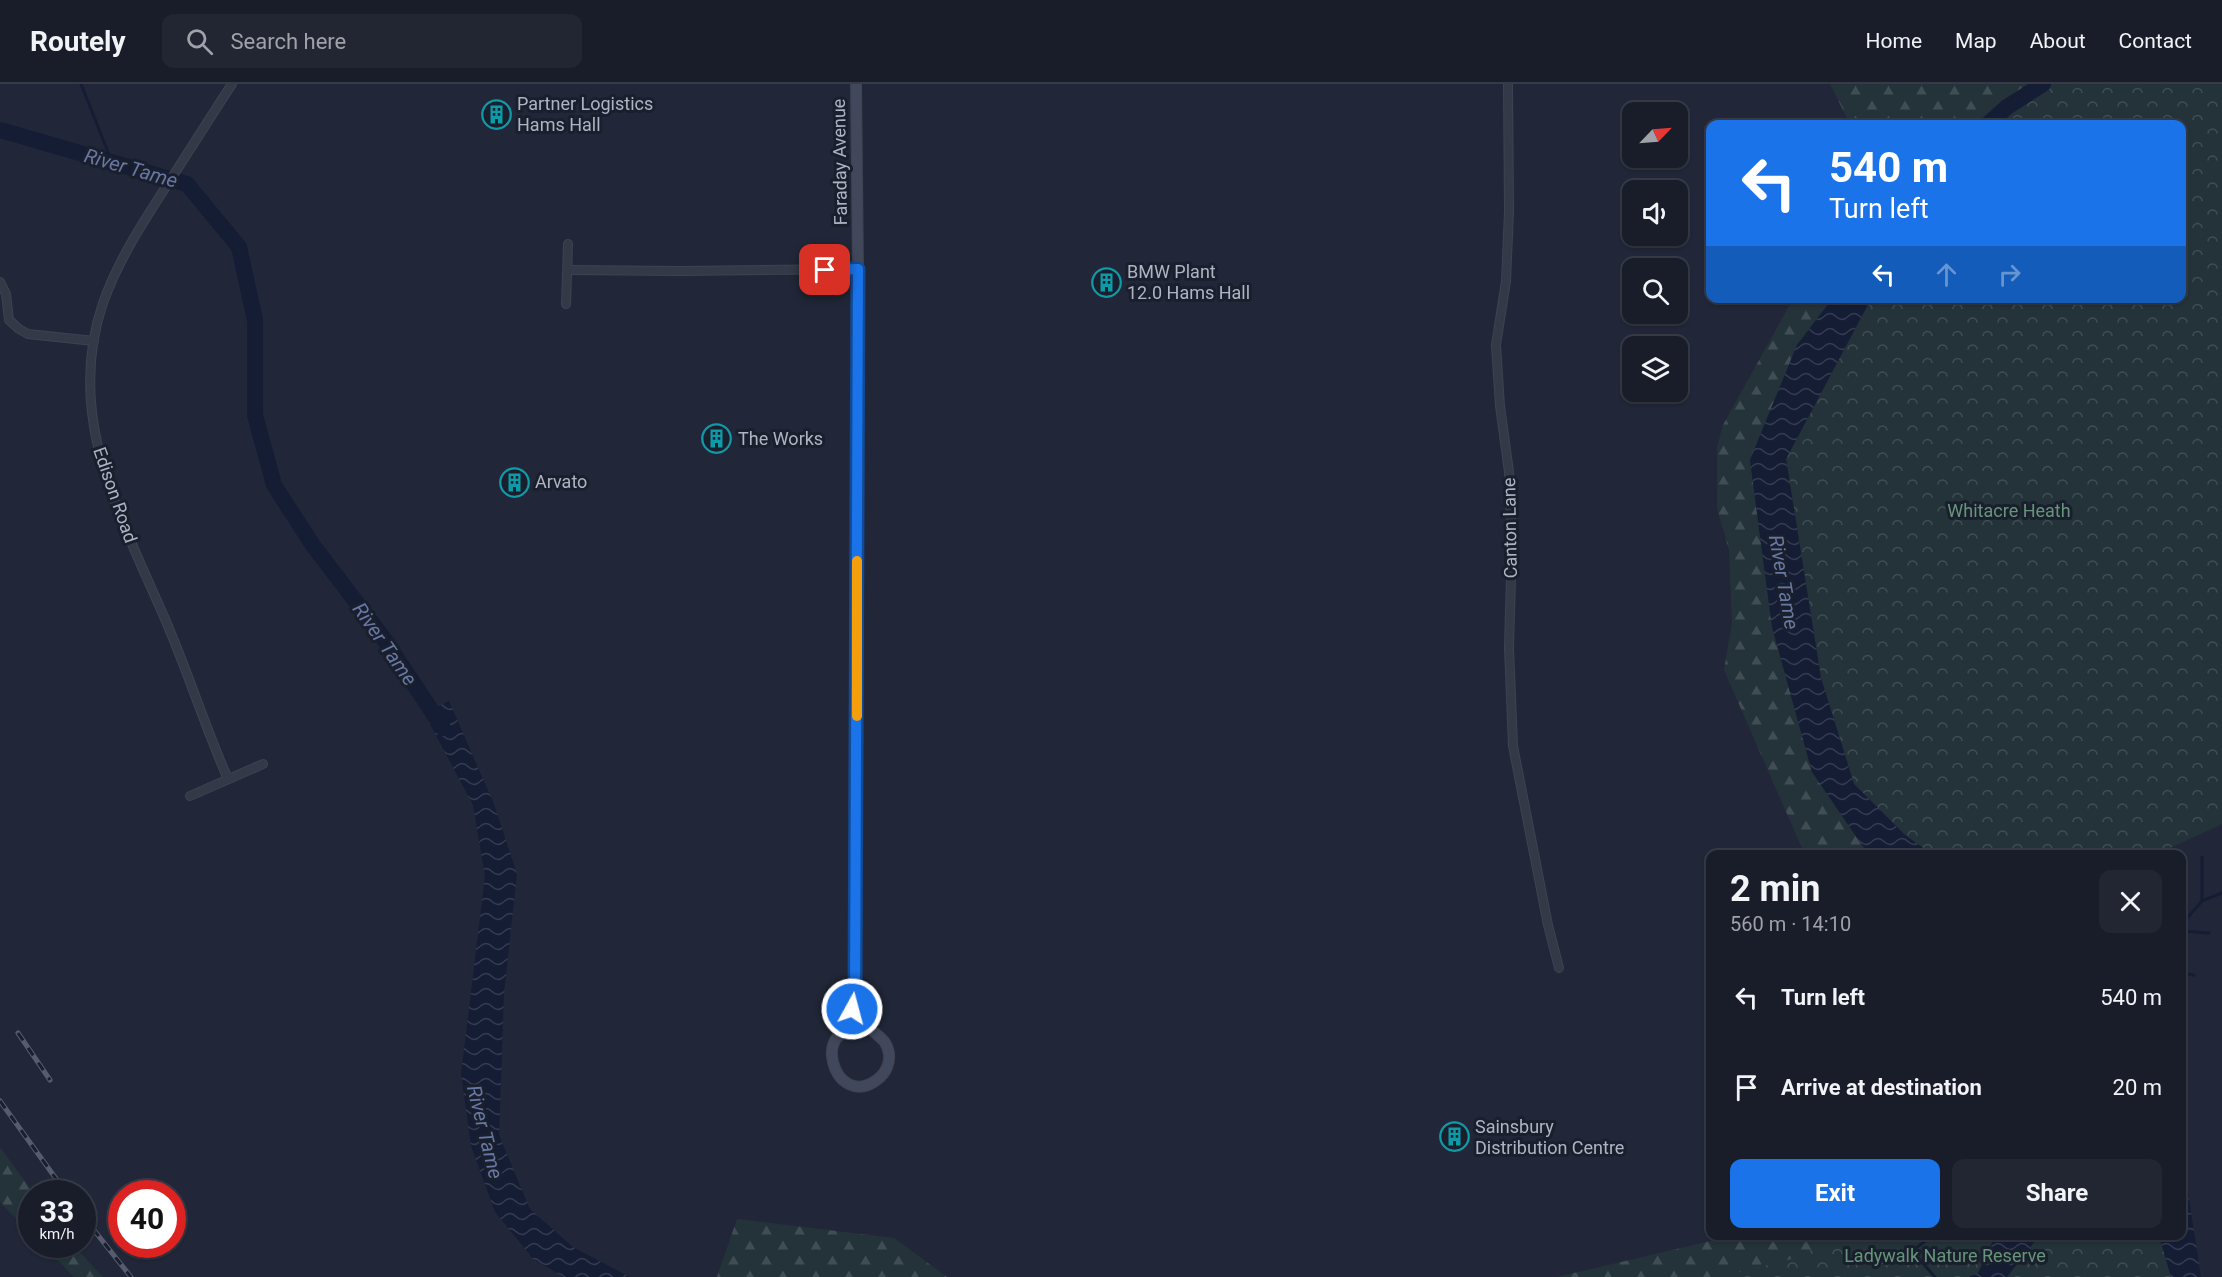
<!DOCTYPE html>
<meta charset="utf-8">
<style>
body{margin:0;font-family:Roboto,sans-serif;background:#222632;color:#f1f3f6;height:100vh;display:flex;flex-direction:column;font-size:22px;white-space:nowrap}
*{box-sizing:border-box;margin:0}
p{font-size:20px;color:#9fa2a8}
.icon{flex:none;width:33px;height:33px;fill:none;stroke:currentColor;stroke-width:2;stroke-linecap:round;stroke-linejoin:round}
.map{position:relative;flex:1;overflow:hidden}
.details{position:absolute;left:1706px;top:766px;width:480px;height:390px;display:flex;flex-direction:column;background:#191d2a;border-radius:12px;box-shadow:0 2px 4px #0004,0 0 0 2px #373b47}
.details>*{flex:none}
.top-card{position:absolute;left:1706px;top:36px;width:480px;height:183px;border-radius:12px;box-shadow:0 2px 4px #0004,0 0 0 2px #373b47;background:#1a73e8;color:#fff;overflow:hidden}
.needle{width:39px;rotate:65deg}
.fabs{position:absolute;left:1622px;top:18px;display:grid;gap:12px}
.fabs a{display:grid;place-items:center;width:66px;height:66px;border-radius:12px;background:#191d2a;box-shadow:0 2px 4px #0004,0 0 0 2px #373b47;font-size:30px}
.speed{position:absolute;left:18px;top:1096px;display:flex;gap:12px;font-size:30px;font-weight:700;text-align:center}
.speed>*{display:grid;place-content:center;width:78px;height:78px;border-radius:50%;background:#191d2a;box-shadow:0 2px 4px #0004,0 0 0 2px #373b47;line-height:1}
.speed small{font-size:15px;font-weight:400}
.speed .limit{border:9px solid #d22;background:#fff;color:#111}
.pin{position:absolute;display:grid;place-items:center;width:51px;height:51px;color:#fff;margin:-26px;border-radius:12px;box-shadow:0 3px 9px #0006}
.me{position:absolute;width:66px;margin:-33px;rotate:7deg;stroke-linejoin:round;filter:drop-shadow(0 0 4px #0008)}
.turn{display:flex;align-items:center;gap:21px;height:126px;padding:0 24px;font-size:27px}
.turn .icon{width:78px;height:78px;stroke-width:2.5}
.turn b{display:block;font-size:42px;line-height:51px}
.lanes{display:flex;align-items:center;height:57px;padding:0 24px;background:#0003;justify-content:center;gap:30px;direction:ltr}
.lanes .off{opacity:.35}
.round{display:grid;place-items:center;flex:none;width:63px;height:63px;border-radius:12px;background:#222632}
.summary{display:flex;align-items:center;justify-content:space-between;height:102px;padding:0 24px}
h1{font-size:36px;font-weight:700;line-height:45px}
.button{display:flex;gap:12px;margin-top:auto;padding:12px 24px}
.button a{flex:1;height:69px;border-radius:12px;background:#1a73e8;color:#fff;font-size:24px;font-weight:700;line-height:69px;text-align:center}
.button a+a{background:#222632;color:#f1f3f6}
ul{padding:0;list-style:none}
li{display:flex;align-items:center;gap:18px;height:90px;padding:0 24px}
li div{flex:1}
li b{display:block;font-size:22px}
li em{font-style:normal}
header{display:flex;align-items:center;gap:36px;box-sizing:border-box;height:84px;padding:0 30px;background:#191d2a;border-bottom:2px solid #373b47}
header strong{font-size:28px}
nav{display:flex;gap:33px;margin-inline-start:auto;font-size:21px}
.search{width:420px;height:54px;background:#222632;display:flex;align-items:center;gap:15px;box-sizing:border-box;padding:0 21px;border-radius:12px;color:#9fa2a8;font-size:22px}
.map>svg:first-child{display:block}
</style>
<header>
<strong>Routely</strong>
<div class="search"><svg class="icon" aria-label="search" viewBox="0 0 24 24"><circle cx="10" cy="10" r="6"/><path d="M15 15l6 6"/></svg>Search here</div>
<nav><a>Home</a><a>Map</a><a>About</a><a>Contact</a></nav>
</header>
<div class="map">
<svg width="2222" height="1193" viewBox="0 0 2222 1193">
<defs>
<pattern id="forest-firs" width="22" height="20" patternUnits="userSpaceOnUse" patternTransform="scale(1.5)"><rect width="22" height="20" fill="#233339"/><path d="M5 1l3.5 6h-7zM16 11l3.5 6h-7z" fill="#404e54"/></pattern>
<pattern id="park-crowns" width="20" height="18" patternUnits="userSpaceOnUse" patternTransform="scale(1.5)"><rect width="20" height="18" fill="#233339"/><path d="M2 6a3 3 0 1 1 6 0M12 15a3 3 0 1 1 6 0" fill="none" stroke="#404e54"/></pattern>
<pattern id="water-waves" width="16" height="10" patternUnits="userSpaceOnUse" patternTransform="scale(1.5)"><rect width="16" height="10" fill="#151d35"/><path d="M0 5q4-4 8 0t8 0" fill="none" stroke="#343b51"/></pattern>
</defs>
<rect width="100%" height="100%" fill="#212738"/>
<g fill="url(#forest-firs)">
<polygon points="1830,0 2042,0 2015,16 1987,40 1850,40"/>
<polygon points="1793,215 1832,215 1797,261 1750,376 1772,543 1812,688 1866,767 1872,771 1805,771 1724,586 1732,539 1729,466 1717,424 1717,363 1723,341"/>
<polygon points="0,1063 34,1110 32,1110 31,1150 0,1118"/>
<polygon points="737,1135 894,1154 947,1193 717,1193"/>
<polygon points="1732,1152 1884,1152 1843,1193 1557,1193"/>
<polygon points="43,1161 73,1161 103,1193 74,1193"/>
</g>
<g fill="url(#park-crowns)">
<polygon points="2045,0 2222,0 2222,740 2155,771 1933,771 1905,751 1854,700 1821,594 1786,375 1871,215 2181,214 2181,40 1989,40"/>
<polygon points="1834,1152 2159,1152 2171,1193 1720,1193 1799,1173"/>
</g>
<g fill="url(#water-waves)">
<polygon points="1832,215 1871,215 1786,375 1821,594 1854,700 1905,751 1933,771 1872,771 1866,767 1812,688 1772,543 1750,376 1797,261"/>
<polygon points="449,617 494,720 517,790 504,910 499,1051 530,1125 573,1163 630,1193 564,1193 533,1175 495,1128 471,1062 461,990 485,792 473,721 424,629"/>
<polygon points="2181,1086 2186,1095 2201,1193 2171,1193 2159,1152 2181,1152"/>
<polygon points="1995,1152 2039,1152 2007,1193 1967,1193 1978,1189"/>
</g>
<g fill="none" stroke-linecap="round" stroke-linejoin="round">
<g stroke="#151d35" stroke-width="3">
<polyline points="81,0 112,78"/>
<polyline points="2202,817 2202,773"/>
<polyline points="2181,841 2202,817 2222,809"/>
<polyline points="2181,847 2209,849"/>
<polyline points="2181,889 2194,891"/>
<polyline points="1932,1152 1912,1167 1935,1193"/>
</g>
<g stroke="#151d35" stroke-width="16">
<polyline points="1988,40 2007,23 2043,0"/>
<polyline points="0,46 187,100 239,163 255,236 255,331 274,401 312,460 382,552 443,644"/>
</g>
<defs>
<g id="street">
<polyline points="1508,0 1509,127 1506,197 1496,261 1500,322 1509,388 1512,457 1509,564 1513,662 1548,841 1559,884"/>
<polyline points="568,186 680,187 858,185"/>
<polyline points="0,198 6,210 9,236 19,245 28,250 94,257"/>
<polyline points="566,220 568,160"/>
<path d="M228,695c-23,-52 -40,-107 -63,-160 -44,-102 -101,-202 -62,-316 16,-45 42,-84 68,-124 20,-31 40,-63 61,-95"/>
<polyline points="190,712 263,680"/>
</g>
<g id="secondary">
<path d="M855,912c3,11 6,21 13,30 8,10 19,12 21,28 1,9 -3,19 -11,25 -44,35 -73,-62 -8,-50"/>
<polyline points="838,953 848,938 855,912 858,185 856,0"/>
</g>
</defs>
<use href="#street" stroke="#3e4252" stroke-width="10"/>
<use href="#secondary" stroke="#3e4252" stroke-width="12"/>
<use href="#street" stroke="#343948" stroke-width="8"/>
<use href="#secondary" stroke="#42485b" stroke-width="10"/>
<defs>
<g id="rail">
<polyline points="18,949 50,996"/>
<polyline points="0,1017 67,1110"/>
<polyline points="82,1131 131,1193"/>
</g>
</defs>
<use href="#rail" stroke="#565c6f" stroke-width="5"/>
<use href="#rail" stroke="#1a1f2d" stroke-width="3" stroke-dasharray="9" stroke-linecap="butt"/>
</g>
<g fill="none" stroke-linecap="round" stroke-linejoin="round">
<defs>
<polyline id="route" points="825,186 858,185 855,912 852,925"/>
</defs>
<use href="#route" stroke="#114b97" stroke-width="15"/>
<use href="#route" stroke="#1a73e8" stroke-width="10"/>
<polyline stroke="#f59e0b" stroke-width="10" points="857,632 857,477"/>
</g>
<defs>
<symbol id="building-ring" viewBox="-11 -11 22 22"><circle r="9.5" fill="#1a1f2d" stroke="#0f9aa8" stroke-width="1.5"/><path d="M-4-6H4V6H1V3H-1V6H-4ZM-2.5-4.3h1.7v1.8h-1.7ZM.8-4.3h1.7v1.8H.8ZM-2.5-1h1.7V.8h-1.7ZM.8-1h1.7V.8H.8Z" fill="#0f9aa8"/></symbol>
</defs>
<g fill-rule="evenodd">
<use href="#building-ring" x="480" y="14" width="33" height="33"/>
<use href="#building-ring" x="1090" y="182" width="33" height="33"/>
<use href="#building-ring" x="700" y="338" width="33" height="33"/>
<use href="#building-ring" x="498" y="382" width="33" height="33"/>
<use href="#building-ring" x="1438" y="1036" width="33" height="33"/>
</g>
<g text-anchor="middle" stroke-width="6" stroke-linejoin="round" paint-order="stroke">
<g font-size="18" fill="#afb4c5" stroke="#1a1f2d" text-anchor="start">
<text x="517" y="26">Partner Logistics<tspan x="517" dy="21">Hams Hall</tspan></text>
<text x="1127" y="194">BMW Plant<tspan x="1127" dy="21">12.0 Hams Hall</tspan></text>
<text x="738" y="361">The Works</text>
<text x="535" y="404">Arvato</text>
<text x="1475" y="1049">Sainsbury<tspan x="1475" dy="21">Distribution Centre</tspan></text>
</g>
<g font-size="18" fill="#afb4c5" stroke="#1a1f2d">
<text transform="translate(840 78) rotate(-91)" y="6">Faraday Avenue</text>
<text transform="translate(115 411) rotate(71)" y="6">Edison Road</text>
<text transform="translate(1510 444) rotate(-91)" y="6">Canton Lane</text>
</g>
<g font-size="18" fill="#669579" stroke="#1a1f2d">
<text x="2009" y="433">Whitacre Heath</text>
<text x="1945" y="1178">Ladywalk Nature Reserve</text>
</g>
<g font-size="20" font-style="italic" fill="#6878a4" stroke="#1a1f2d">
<text transform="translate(131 84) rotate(16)" y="7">River Tame</text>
<text transform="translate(1784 498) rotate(80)" y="7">River Tame</text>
<text transform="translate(385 560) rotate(55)" y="7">River Tame</text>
<text transform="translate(485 1048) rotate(76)" y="7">River Tame</text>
</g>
</g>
</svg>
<div class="fabs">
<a><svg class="needle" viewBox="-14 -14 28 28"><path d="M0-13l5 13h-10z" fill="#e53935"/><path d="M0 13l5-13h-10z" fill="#9fa2a8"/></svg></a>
<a><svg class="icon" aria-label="sound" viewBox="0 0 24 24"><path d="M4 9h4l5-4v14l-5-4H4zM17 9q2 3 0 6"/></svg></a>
<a><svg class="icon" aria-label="search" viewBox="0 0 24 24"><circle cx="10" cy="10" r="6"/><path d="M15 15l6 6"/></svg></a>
<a><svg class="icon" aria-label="layers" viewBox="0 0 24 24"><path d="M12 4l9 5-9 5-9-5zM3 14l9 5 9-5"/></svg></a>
</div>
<div class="speed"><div>33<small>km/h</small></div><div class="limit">40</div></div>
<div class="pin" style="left:825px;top:186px;background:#d93025"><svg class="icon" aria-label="arrive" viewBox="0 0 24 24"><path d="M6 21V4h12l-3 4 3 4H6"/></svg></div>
<svg class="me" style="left:852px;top:925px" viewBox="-20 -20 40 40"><circle r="17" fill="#1a73e8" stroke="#fff" stroke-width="3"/><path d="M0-11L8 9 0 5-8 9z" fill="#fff"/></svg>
<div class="top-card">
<div class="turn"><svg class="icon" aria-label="left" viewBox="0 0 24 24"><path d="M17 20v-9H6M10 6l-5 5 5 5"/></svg><div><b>540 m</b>Turn left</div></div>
<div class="lanes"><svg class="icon" aria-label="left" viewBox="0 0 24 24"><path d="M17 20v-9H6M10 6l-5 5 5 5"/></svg><svg class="icon off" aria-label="ahead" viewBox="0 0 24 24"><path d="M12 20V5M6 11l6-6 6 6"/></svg><svg class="icon off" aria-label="right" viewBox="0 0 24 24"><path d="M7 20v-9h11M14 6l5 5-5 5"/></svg></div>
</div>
<section class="details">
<div class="summary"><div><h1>2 min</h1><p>560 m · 14:10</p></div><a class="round"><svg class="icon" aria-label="close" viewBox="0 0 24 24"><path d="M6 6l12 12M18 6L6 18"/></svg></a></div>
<ul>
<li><svg class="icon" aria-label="left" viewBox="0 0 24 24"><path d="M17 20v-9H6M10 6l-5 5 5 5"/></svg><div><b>Turn left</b></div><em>540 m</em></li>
<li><svg class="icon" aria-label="arrive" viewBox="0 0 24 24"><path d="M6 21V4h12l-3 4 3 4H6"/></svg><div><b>Arrive at destination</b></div><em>20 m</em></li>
</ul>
<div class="button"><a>Exit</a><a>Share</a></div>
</section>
</div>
